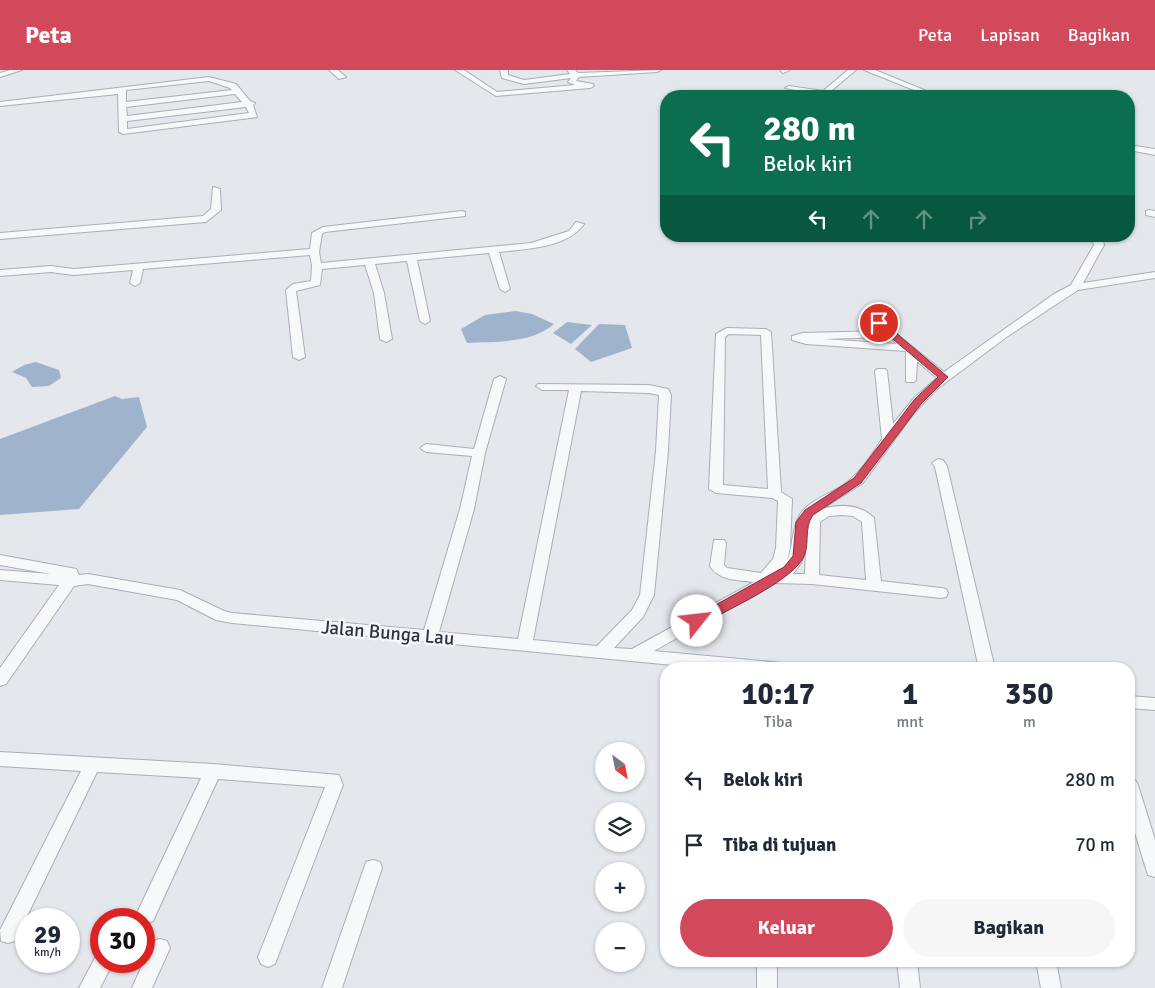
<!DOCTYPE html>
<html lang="id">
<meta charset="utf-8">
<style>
body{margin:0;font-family:Signika,sans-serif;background:#f6f6f7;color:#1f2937;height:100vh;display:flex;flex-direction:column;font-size:19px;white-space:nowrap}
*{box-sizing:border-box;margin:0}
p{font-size:16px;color:#747a83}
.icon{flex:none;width:28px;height:28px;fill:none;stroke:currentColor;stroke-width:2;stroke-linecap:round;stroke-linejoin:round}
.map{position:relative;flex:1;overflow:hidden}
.details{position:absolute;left:660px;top:592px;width:475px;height:305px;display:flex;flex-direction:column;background:#fff;border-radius:20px;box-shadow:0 1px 4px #0004}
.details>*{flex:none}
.top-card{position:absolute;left:660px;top:20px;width:475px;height:152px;border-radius:20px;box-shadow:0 1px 4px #0004;background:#0b6e4f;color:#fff;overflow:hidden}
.needle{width:32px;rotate:148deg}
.fabs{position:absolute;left:595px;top:672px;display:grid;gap:10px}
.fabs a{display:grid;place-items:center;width:50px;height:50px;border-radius:50%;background:#fff;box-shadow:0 1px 4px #0004;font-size:25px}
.speed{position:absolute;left:15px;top:838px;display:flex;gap:10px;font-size:25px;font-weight:700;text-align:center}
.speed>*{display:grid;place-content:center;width:65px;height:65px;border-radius:50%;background:#fff;box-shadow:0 1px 4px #0004;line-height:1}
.speed small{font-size:12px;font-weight:400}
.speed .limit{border:8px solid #d22;background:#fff;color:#111}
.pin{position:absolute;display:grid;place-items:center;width:42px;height:42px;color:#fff;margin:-21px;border:2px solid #fff;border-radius:50%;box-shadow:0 1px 5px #0007}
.me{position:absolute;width:55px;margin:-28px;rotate:61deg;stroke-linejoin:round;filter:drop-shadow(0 0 4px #0008)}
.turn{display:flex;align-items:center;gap:18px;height:105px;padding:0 20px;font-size:22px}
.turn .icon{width:65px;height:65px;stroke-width:2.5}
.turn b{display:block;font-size:35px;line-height:42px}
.lanes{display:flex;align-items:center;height:48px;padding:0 20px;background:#0003;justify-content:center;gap:25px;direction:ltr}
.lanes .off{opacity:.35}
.eta{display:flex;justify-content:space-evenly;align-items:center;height:85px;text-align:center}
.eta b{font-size:30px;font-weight:800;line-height:35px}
.action{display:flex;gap:10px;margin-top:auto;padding:10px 20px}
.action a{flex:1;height:58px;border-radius:30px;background:#d1495b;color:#fff;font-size:20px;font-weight:800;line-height:58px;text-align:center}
.action a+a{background:#f6f6f7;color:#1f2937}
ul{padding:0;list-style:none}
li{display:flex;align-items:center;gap:15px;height:65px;padding:0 20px}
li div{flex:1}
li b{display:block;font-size:19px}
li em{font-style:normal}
header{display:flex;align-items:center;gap:30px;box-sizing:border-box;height:70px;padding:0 25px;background:#d1495b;color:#fff}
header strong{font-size:24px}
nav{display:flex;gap:28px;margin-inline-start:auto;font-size:18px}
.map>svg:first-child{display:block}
</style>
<header>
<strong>Peta</strong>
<nav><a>Peta</a><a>Lapisan</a><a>Bagikan</a></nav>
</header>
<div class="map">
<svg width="1155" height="918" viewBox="0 0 1155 918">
<rect width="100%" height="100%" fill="#e4e7ec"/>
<g fill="#9fb4cc">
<path d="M516,241l16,3 22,10c-23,20 -57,17 -87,19l-6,-14 24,-14z"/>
<polygon points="567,252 592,255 571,274 553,263"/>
<polygon points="599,254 625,255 632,278 591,292 575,279"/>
<polygon points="36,292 59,300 61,308 49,316 32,317 26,308 12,302 24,295"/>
<polygon points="115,326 122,329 139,327 147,357 79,439 0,445 0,369"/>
</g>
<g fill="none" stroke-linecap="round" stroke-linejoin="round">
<defs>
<g id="minor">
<polygon points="10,0 22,0 0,7 0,3"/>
<polygon points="329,0 338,0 346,7 339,9"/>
<polygon points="455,0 464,0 497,22 575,15 568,12 571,8 524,14 502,8 500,0 508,0 508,5 524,10 570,4 567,0 575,0 578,3 661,0 657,2 579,7 576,11 593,14 594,16 590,18 496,26"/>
<polygon points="780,0 790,0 783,3"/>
<polygon points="848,0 856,0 825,26 785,18 789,16 823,21"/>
<polygon points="864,0 875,0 939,26 929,26"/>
<path d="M209,7l27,7 14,17 5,2 -2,2 4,12 -134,17 -4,-2 -1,-38 -118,12v-4zM209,11l21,7 2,2 -106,12v-12zM235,24l7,8 -115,14 -1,-9zM246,37l3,6 -122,16v-8z"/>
<polygon points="1129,75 1155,79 1155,85 1129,80"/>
<polygon points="213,117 220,119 221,140 206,152 0,169 0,163 203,146 211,139"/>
<polygon points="1149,140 1155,141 1155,147 1146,145 1146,141"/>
<path d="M462,141l3,1v4l-140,16 -3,2 -3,18 2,11 210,-20 38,-12 7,-9 8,2c-17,24 -58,25 -85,28l11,37 -5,3 -5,-3 -11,-36 -72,7 13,61 -5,3 -5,-3 -13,-60 -32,3 9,29 8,46 -6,3 -6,-3 -6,-46 -9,-28 -43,4 -2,16 -24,6 9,66 -6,3 -6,-3 -7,-67 7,-6 18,-3 1,-15 -2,-11 -167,14 -3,14 -5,3 -5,-3 3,-13 -59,5 -23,-3 -51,4v-6l51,-4 23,3 236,-20 2,-16 11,-6z"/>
<path d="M1092,166h10l2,9 -21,38 72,-11v6l-77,12 -70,46 -71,53 -23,24 -51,70 -41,26c18,-5 38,-5 52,9l7,63 60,7 5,1 2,4 -2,4 -5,1 -129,-14 -37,-1 -121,68 128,12 6,2 2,4h-75l-483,-46 -16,-3 -39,-20 -89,-16 -14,2 -68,98 -6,2v-18l59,-83 -59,-5v-10l51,4 -51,-9v-10l71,13 5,1 3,6 9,-1 92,16 44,21 8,2 192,17 36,-121 12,-53 -46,-4 -6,-4 6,-4 48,5 20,-70 6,-3 6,3 -21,74 -11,56 -35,123 79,7 51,-249h-27l-6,-4 2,-2 111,1 19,4 3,6 -3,56 -14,144 -11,22 -29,31 18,1 122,-67c-15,-2 -35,-1 -44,-16l4,-26h10l2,3 -2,22 3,3 34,5 12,-14 3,-11 2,-47 -6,-3 -56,-5 -7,-4 7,-155 11,-6 39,1 5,3 10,160 11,7 -2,49 -3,13c7,-16 4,-33 14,-48 11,-15 31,-19 45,-30 15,-11 26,-29 36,-44l-7,-68 2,-2h8l2,2 6,53 21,-26 23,-20 -20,-17 -1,19 -2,2h-8v-31l-100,-7 -14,-4v-4l11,-3 79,-2 -8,-8 5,-3 65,52 110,-78 17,-9 23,-40zM729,264l32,1 7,154 -45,-4 2,-148zM889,267l8,7 -74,-5zM581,321l68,2 10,2 -3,56 -16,144 -8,15 -35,36 -64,-6zM841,445l12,1 9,6 4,58 -47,-5 1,-53 9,-6zM806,478l-1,26h-12l8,-11z"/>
<polygon points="938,389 943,390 947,396 995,599 979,599 935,397 932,393"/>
<polygon points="1129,626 1155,628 1155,640 1129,638"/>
<polygon points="0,682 213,694 339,705 343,715 275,894 268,897 261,894 258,887 325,717 218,709 153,851 146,854 144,853 144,849 138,849 136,845 201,708 97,702 15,871 8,873 1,871 0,860 81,701 0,696"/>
<polygon points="1129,708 1135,710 1138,715 1155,770 1155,807 1148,805 1146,799 1129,743"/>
<polygon points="373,790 380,792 382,798 342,918 322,918 364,798 366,792"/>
<polygon points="160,869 167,871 170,878 152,918 132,918 153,871"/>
<polygon points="101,882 101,891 114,891 100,918 79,918 97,884"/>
<rect x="757" y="891" width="20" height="27"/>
<polygon points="897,891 917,891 920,918 900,918"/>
<polygon points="1036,891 1056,891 1061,918 1041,918"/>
</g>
</defs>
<use href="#minor" stroke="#a9aeb7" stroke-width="2"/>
<use href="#minor" fill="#f7f8fa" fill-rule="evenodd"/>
</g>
<path fill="#d1495b" stroke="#882f3b" d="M876,251h6l66,56 -27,27 -60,79 -48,32c-10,13 -2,32 -11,45 -16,24 -74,49 -101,65h-9l-1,-4 1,-3 92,-51 9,-11 3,-34 9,-12 49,-32 60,-78 24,-23 -62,-52z"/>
<g text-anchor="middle" stroke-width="5" stroke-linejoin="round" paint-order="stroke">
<g font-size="19" fill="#2b3445" stroke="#f4f6f9">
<text transform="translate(388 562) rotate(5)" y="7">Jalan Bunga Lau</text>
</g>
</g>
</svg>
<div class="fabs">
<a><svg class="needle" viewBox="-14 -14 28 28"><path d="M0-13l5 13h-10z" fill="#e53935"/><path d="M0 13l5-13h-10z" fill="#747a83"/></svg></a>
<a><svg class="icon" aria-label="layers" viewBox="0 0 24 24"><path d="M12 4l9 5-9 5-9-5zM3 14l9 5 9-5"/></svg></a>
<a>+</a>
<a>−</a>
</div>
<div class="speed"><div>29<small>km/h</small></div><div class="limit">30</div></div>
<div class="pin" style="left:879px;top:253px;background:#d93025"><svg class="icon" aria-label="arrive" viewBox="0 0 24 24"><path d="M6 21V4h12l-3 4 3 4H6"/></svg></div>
<svg class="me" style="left:697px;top:551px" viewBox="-20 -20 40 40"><circle r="19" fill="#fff"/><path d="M0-13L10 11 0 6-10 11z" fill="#d1495b"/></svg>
<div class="top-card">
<div class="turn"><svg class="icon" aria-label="left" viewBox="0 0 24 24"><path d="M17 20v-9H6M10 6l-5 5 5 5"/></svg><div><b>280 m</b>Belok kiri</div></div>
<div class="lanes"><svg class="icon" aria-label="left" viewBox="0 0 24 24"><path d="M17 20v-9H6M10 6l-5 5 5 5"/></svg><svg class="icon off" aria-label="ahead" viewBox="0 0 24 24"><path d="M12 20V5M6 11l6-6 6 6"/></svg><svg class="icon off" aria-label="ahead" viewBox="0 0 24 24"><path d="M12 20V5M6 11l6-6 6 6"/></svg><svg class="icon off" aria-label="right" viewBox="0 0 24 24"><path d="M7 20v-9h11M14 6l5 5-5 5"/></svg></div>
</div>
<section class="details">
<div class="eta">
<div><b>10:17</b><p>Tiba</p></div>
<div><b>1</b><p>mnt</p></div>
<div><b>350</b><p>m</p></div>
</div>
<ul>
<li><svg class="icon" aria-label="left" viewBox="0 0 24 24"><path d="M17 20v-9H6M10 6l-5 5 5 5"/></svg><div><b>Belok kiri</b></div><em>280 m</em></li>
<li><svg class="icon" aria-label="arrive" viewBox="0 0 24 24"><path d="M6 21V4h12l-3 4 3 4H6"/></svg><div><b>Tiba di tujuan</b></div><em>70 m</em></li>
</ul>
<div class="action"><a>Keluar</a><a>Bagikan</a></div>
</section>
</div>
